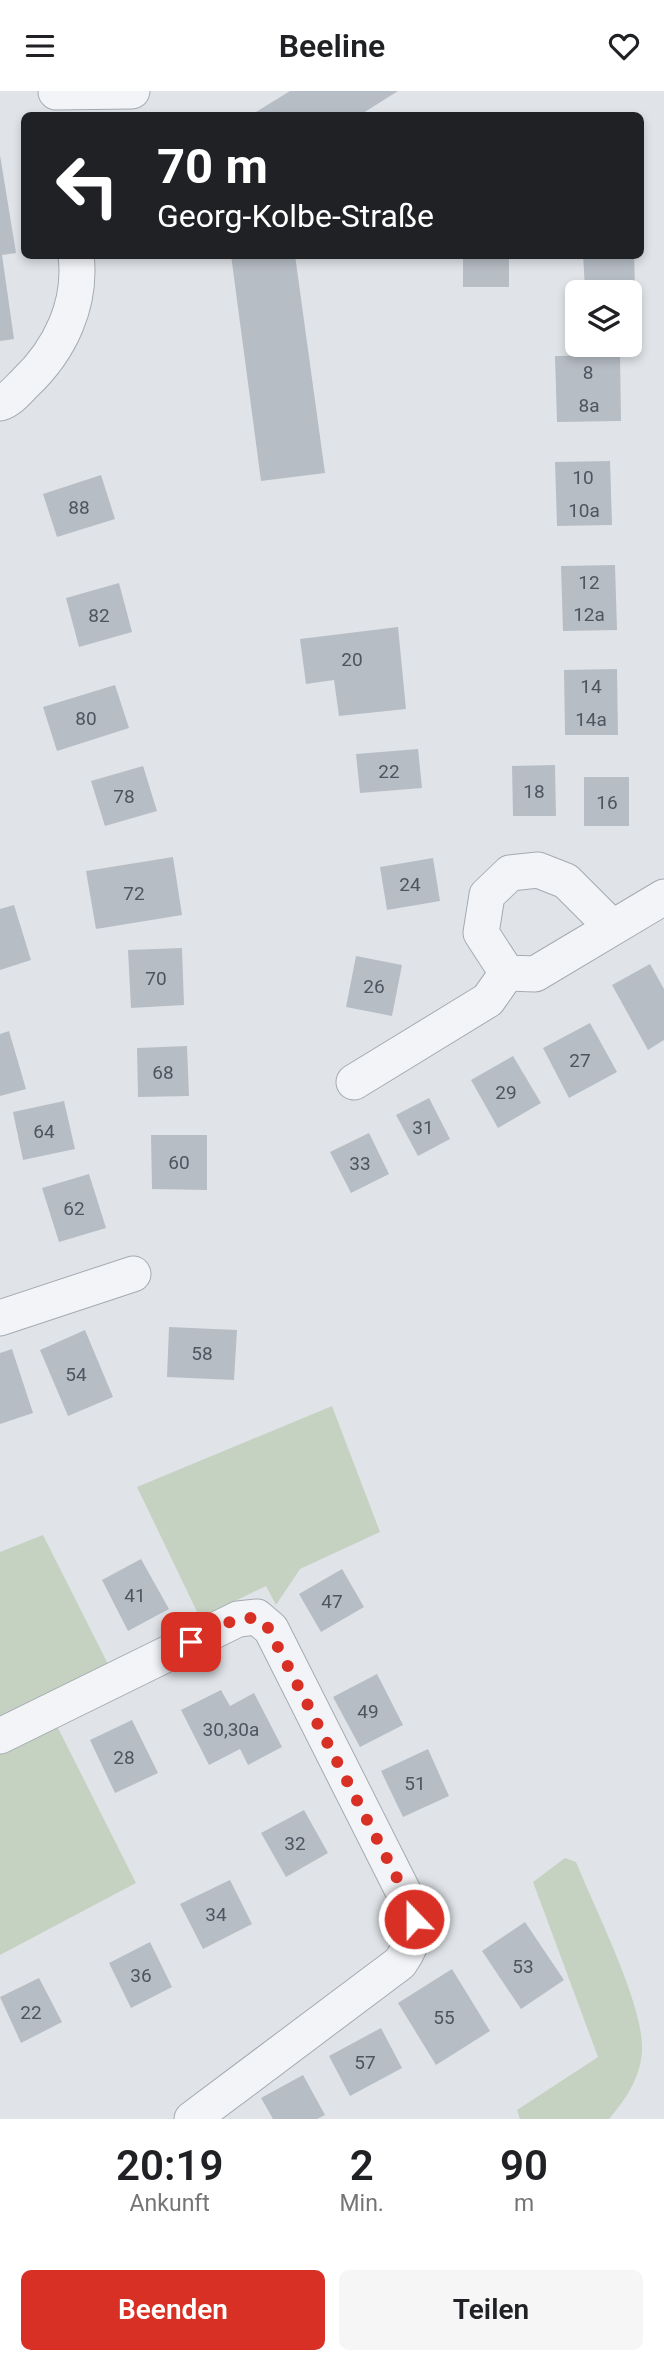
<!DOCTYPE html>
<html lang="de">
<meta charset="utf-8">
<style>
body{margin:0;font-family:Roboto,sans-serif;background:#f6f6f6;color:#202124;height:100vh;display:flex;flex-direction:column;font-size:26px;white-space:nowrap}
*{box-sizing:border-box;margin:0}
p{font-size:23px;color:#757577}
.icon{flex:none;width:38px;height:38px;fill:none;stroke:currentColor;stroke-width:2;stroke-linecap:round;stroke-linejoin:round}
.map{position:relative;height:2028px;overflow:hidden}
.sheet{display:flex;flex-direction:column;background:#fff;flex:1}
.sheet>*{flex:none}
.guide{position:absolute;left:21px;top:21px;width:623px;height:147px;border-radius:10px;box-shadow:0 4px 10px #0003;background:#202124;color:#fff;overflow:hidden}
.tools{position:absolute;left:565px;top:189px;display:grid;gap:14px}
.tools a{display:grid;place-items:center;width:77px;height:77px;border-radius:10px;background:#fff;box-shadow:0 4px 10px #0003;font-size:35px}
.pin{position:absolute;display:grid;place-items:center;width:60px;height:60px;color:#fff;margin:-30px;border-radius:14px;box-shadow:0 4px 10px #0006}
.me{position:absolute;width:77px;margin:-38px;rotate:338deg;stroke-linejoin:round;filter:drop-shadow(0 0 5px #0008)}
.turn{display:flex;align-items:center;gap:24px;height:147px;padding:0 21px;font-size:32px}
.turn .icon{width:91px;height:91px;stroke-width:2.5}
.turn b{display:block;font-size:49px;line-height:60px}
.eta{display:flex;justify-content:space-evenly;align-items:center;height:119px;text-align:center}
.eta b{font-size:42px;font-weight:600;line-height:49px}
.action{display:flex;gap:14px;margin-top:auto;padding:14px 21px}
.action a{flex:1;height:80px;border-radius:10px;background:#d93025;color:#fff;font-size:28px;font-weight:600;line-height:80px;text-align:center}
.action a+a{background:#f6f6f6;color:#202124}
header{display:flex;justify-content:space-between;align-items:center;height:91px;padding:0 21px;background:#fff;font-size:32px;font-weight:600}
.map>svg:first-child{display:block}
</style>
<header><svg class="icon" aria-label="menu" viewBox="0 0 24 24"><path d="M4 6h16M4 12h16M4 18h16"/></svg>Beeline<svg class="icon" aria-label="heart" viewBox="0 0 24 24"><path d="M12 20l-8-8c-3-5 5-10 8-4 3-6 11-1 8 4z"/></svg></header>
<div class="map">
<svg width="664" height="2028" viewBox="0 0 664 2028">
<rect width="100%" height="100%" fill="#e0e4e8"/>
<g fill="#c6d2c1">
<polygon points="332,1315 380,1441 300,1478 276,1514 266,1495 200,1527 137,1396"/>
<polygon points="43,1444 109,1575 0,1628 0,1461"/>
<polygon points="56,1633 136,1792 0,1864 0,1661"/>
<path d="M565,1767l11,4c18,45 67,141 66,186 0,28 -16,51 -33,71h-89l-3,-9 81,-53 -65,-175z"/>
</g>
<g fill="#b7bdc5">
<polygon points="290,0 398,0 360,24 251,24"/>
<polygon points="0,64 16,162 2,164 14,248 0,250"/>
<polygon points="231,164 295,164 325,382 261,390"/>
<rect x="463" y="164" width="46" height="32"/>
<polygon points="583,164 634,164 635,195 585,197"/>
<polygon points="620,264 621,330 557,331 555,265"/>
<polygon points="610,370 612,434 557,435 555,371"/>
<polygon points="101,384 115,428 57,446 43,403"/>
<polygon points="615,474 617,539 563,540 561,475"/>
<polygon points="119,492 132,541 79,556 66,507"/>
<polygon points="398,536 406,618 339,625 334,589 306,593 300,548"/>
<polygon points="617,578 618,644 565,644 564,579"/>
<polygon points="115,594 129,637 57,660 43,616"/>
<polygon points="418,658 422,697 360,702 356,663"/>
<polygon points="555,674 556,725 513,725 512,675"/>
<polygon points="143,675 157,720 105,735 91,690"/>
<rect x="584" y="686" width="45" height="49"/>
<polygon points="173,766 182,824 96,838 86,780"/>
<polygon points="433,767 440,810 387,819 380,776"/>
<polygon points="14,814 31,869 0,879 0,818"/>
<polygon points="182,857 184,914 131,917 128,859"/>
<polygon points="356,865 402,874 392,925 346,916"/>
<polygon points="650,873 664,898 664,949 648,959 612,894"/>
<polygon points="590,932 617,981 569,1007 543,957"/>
<polygon points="9,940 26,998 0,1005 0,943"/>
<polygon points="187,955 189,1005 138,1006 137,957"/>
<polygon points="513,965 541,1012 498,1037 471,989"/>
<polygon points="429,1007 450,1048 418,1065 396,1024"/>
<polygon points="64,1010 75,1058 23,1069 13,1021"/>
<polygon points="369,1042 389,1083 351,1102 330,1061"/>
<polygon points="151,1044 207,1044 207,1099 152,1098"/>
<polygon points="89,1083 106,1137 59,1151 42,1097"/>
<polygon points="169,1236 237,1239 234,1289 167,1286"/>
<polygon points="85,1239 113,1306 68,1325 40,1259"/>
<polygon points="12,1258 33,1322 0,1333 0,1262"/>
<polygon points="141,1468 169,1518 128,1540 102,1489"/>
<polygon points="342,1478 364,1516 321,1541 299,1503"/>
<polygon points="377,1583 403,1634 360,1656 333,1606"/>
<polygon points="221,1599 230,1615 254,1602 282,1656 248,1674 240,1658 209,1674 181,1619"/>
<polygon points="132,1629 158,1682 115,1702 90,1649"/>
<polygon points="428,1658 449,1705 403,1726 381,1680"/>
<polygon points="304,1719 328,1762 286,1786 261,1742"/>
<polygon points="230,1789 252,1833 203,1858 180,1813"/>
<polygon points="525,1831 564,1889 521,1918 482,1860"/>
<polygon points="150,1851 172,1896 131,1917 109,1872"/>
<polygon points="452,1878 490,1940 436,1974 398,1912"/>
<polygon points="39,1887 62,1931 21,1952 0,1906"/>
<polygon points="381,1937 402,1977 350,2005 329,1965"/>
<polygon points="303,1984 325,2024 317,2028 273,2028 261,2007"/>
</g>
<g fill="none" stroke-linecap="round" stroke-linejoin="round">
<defs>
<g id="minor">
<polyline points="56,1 132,0"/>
<path d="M0,312c10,-3 18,-13 25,-20 35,-33 57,-79 51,-128"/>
<polyline points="612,836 566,790 538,779 510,782 487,804 481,842 507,882 535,883 664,806"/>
<polyline points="354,991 488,909 507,882"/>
<polyline points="0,1227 133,1183"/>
<path d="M0,1645l238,-117 19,-2 14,12 138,274c8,24 5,40 -9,60l-208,156"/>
</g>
</defs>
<use href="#minor" stroke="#a5abb2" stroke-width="37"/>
<use href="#minor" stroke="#f2f4f7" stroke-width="35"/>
</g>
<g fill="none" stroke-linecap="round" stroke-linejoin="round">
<path stroke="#d93025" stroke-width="12" stroke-dasharray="0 21.6" d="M191,1551c22,-11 50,-33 74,-20l132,256 17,41"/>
</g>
<g text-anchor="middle" stroke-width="5" stroke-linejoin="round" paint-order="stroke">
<g font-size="19" fill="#4c5560">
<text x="588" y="288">8</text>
<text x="589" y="321">8a</text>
<text x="583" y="393">10</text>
<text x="79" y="423">88</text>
<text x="584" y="426">10a</text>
<text x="589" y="498">12</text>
<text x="589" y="530">12a</text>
<text x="99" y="531">82</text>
<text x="352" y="575">20</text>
<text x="591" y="602">14</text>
<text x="86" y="634">80</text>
<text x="591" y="635">14a</text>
<text x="389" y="687">22</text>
<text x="534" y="707">18</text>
<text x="124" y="712">78</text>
<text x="607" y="718">16</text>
<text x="410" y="800">24</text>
<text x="134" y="809">72</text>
<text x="156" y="894">70</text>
<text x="374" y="902">26</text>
<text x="580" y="976">27</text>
<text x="163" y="988">68</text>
<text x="506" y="1008">29</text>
<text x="423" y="1043">31</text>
<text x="44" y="1047">64</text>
<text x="179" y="1078">60</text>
<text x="360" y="1079">33</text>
<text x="74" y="1124">62</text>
<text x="202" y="1269">58</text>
<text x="76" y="1290">54</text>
<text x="135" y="1511">41</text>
<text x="332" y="1517">47</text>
<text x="368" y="1627">49</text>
<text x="231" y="1645">30,30a</text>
<text x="124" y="1673">28</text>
<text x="415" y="1699">51</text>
<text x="295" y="1759">32</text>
<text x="216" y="1830">34</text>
<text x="523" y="1882">53</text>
<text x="141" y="1891">36</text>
<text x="31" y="1928">22</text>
<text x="444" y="1933">55</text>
<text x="365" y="1978">57</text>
</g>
</g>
</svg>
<div class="tools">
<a><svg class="icon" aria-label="layers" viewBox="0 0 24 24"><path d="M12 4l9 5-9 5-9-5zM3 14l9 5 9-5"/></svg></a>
</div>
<div class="pin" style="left:191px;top:1551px;background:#d93025"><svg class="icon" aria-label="arrive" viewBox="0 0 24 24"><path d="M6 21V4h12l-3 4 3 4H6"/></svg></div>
<svg class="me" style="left:414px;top:1828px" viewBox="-20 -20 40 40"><circle r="17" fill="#d93025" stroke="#fff" stroke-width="3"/><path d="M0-11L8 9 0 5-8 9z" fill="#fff"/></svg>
<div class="guide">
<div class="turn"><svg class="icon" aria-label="left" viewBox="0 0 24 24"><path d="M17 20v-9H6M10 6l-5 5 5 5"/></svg><div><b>70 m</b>Georg-Kolbe-Straße</div></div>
</div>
</div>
<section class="sheet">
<div class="eta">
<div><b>20:19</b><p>Ankunft</p></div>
<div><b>2</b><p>Min.</p></div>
<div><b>90</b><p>m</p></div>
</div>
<div class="action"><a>Beenden</a><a>Teilen</a></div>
</section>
